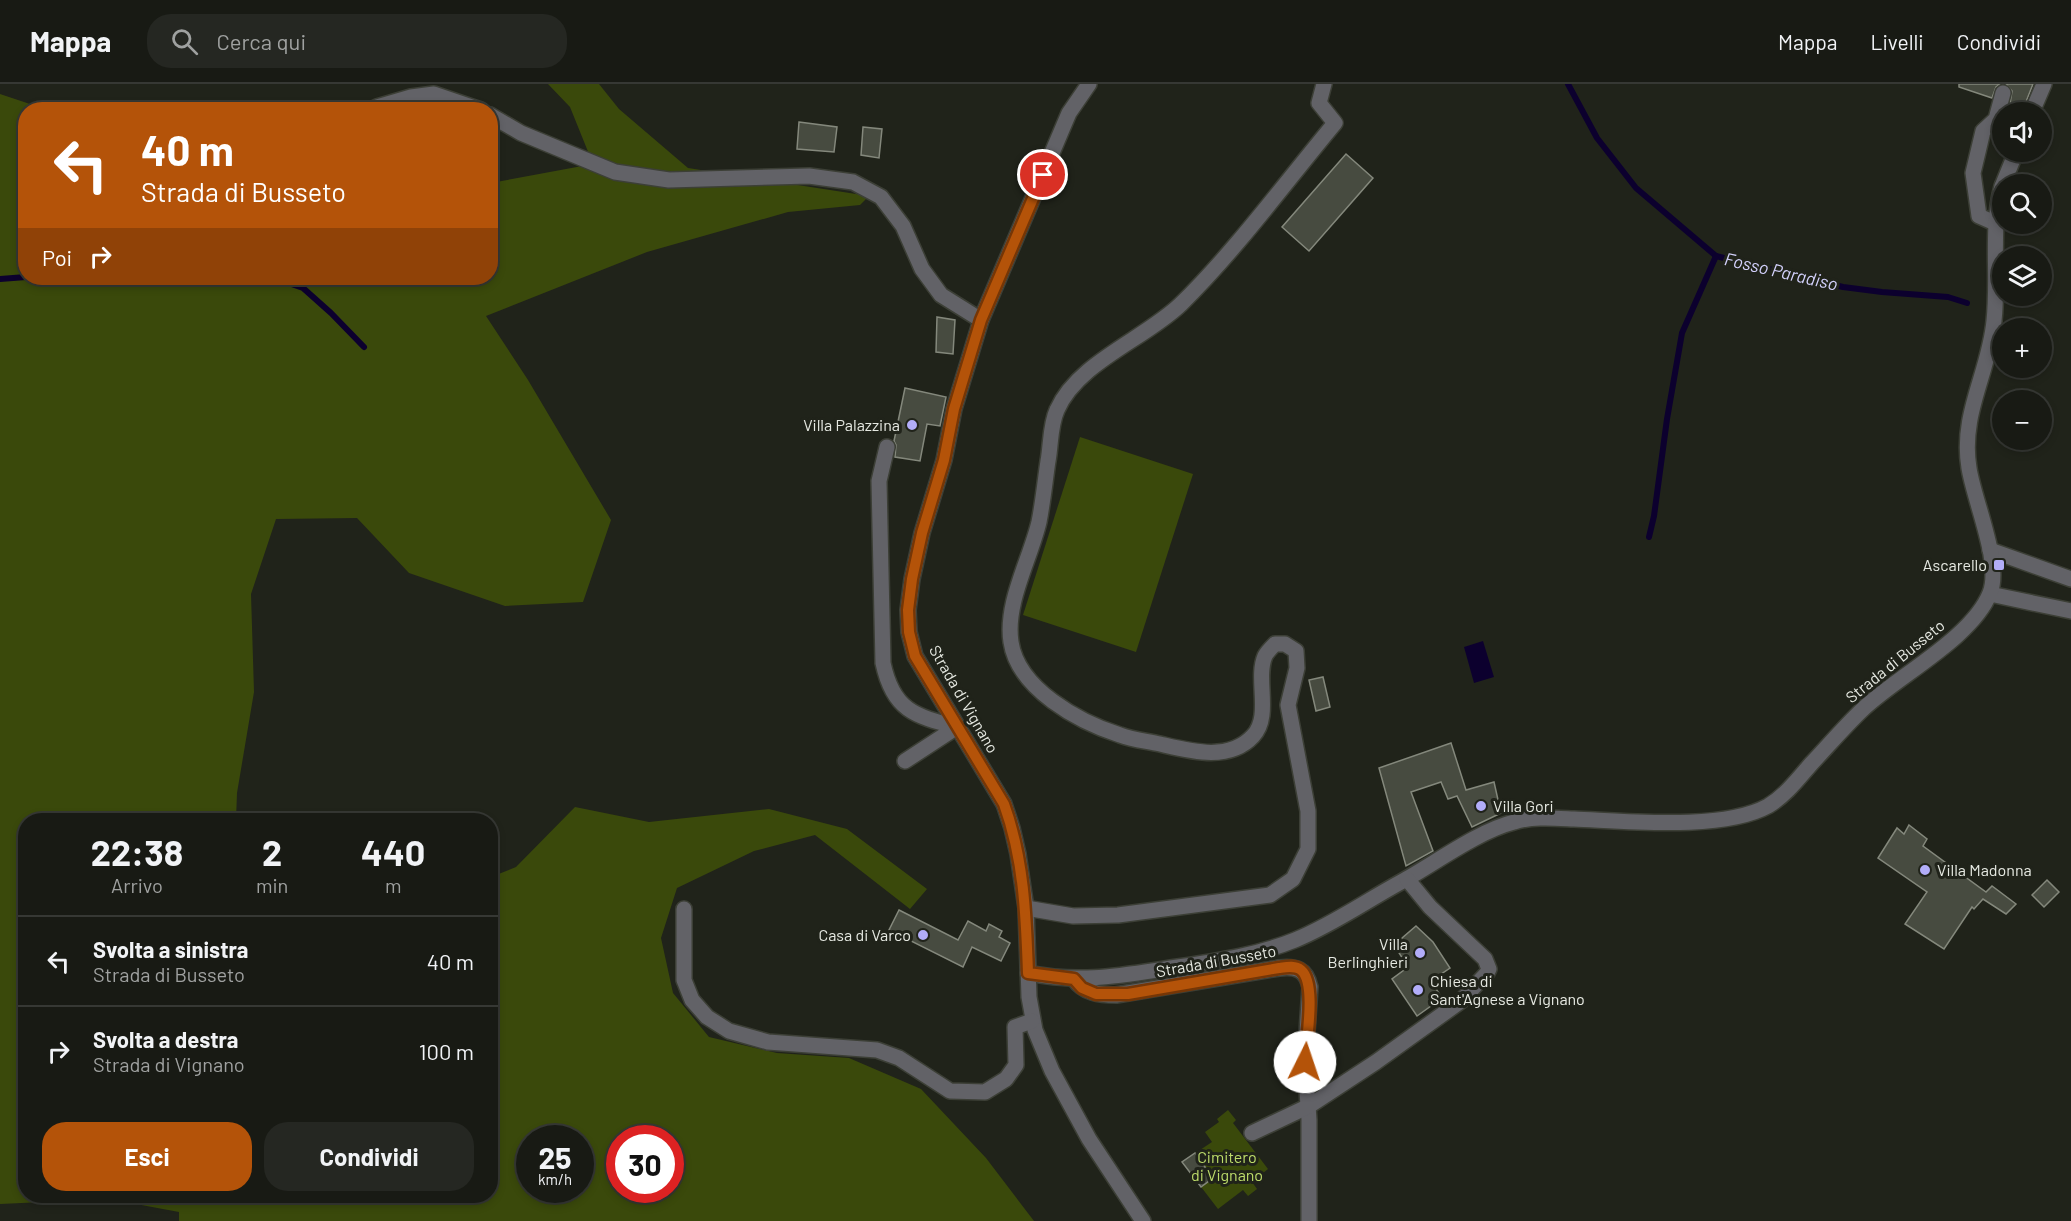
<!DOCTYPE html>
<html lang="it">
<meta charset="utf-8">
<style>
body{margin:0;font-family:Barlow,sans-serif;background:#252722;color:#f1f3f6;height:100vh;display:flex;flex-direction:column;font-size:22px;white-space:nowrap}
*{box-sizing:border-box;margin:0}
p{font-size:20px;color:#9fa1a0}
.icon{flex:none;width:33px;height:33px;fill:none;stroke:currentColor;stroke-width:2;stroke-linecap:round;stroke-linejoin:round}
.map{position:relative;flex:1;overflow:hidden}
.sheet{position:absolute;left:18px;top:729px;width:480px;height:390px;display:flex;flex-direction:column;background:#181a14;border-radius:24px;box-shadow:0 3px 9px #0003,0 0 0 2px #363834}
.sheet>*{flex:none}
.banner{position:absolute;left:18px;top:18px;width:480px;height:183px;border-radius:24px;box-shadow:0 3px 9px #0003,0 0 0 2px #363834;background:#b45309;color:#fff;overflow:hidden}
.controls{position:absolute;left:1992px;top:18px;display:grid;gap:12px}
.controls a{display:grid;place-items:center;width:60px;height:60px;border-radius:50%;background:#181a14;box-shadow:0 3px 9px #0003,0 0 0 2px #363834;font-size:30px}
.speed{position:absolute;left:516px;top:1041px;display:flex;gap:12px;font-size:30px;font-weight:700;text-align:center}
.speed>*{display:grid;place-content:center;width:78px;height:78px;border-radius:50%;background:#181a14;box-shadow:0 3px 9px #0003,0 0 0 2px #363834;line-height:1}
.speed small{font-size:15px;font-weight:400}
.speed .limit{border:9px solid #d22;background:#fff;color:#111}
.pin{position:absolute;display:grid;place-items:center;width:51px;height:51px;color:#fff;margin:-26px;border:3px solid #fff;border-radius:50%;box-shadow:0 2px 6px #0007}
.me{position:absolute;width:66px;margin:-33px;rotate:4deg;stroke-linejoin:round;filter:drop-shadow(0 0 4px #0008)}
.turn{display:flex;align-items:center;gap:21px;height:126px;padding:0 24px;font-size:27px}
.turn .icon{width:78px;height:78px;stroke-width:2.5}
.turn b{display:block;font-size:42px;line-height:51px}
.then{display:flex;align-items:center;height:57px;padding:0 24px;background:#0003;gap:12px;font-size:22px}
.eta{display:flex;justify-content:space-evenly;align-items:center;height:102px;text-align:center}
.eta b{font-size:36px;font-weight:700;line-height:42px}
.primary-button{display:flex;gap:12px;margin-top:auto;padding:12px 24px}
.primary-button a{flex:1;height:69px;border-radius:24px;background:#b45309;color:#fff;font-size:24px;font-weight:700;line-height:69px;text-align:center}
.primary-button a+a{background:#252722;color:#f1f3f6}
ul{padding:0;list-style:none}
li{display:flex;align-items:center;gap:18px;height:90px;padding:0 24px;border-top:2px solid #363834}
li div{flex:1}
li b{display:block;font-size:22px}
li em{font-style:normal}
header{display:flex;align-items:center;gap:36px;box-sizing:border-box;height:84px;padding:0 30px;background:#181a14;border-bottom:2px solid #363834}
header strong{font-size:28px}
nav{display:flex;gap:33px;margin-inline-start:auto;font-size:21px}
.search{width:420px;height:54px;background:#252722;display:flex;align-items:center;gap:15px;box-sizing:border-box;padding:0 21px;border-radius:24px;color:#9fa1a0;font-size:22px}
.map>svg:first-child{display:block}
</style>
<header>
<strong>Mappa</strong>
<div class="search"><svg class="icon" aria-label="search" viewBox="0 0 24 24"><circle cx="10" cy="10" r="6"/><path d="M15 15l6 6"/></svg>Cerca qui</div>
<nav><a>Mappa</a><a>Livelli</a><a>Condividi</a></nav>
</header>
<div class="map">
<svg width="2071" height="1137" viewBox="0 0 2071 1137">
<rect width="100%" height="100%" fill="#20231a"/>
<g fill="#3a490b" fill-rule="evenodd">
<path d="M548,0h51l20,25 69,59 181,28 -9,9 -72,7 -141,40 -161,64 42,64 83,140 -28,82 -78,4 -96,-33 -52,-55 -81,1 -25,75 3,98 -17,101 -1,27h-210v376h464l1,-319 25,-10 59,-60 74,15 120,-13 78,20 80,60 -17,20 -95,-74 -61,16 -77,37 -16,50 12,55 36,44 68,16 72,5 72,31 65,69 48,63h-855v-9l-70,-13 -109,5v-1110l45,15 -19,1v168h464l1,-95 102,-19 -23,-57zM530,1054h50v52h-50zM620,1054h50v52h-50z"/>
<polygon points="1080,353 1193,390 1136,568 1023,531"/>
<polygon points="1228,1026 1236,1036 1233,1039 1268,1085 1252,1098 1257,1105 1248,1112 1243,1106 1218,1125 1182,1078 1212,1058 1205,1048 1219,1038 1217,1035"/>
</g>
<polygon fill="#0c002e" points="1483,557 1494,593 1474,599 1464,563"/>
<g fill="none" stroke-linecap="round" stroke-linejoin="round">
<g stroke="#0c002e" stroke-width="6">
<polyline points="1568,0 1597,54 1636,104 1716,172 1843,203 1882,208 1948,213 1967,219"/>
<polyline points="274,194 303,204 331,229 364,263"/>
<polyline points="0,195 26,193"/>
<polyline points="1649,453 1654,432 1667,335 1682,249 1716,172"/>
</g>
</g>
<g fill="#474b40" stroke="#84887c" stroke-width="1.5">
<polygon points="1959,0 2000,0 1996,3 1992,14 1959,3"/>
<polygon points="2006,0 2033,0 2022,28 2008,28 2012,20 2010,20 2012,7"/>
<polygon points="799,38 837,43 834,68 797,65"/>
<polygon points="863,43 882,45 879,74 861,71"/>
<polygon points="1346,70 1373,94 1309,167 1282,143"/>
<polygon points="937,233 955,236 953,270 936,268"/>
<polygon points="905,304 946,313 940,342 927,340 920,377 895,373 896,361 894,357"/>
<polygon points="1323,593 1330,623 1316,627 1309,596"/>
<polygon points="1451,659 1466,706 1494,698 1501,729 1472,743 1457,712 1448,715 1441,698 1411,708 1433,767 1406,782 1379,684"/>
<polygon points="1909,741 1927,755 1923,762 1986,808 1992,802 2016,820 2006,830 1983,815 1974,825 1972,823 1944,865 1905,840 1927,808 1878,774 1897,744 1904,750"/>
<polygon points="2047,796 2059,808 2044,823 2032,811"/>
<polygon points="899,826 958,856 968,837 986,847 989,840 1002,847 999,853 1010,859 1001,877 972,863 963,883 889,846"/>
<polygon points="1416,842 1433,858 1450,884 1431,897 1442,914 1417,932 1392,895 1408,883 1394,861"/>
<polygon points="1195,1069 1213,1094 1201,1103 1182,1078"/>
</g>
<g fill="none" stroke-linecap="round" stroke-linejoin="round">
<defs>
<g id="minor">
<polyline points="1089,0 1069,29 981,236 954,325 944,376 922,449 912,495 908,526 909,548 915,572 1004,720 1012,744 1018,770 1026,824 1029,913 1035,946 1052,987 1089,1055 1143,1137"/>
<polyline points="377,23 411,13 434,10 481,26"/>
<polyline points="2032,28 2044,0"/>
<polyline points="490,31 521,49 615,88 669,96 809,92 853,98 881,113 903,142 922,185 941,211 981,236"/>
<polyline points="2003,100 2016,68"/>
<polyline points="1997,140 1979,132 1973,89 1983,47 1996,35 2003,9"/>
<path d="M887,363l-8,34 4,182c10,47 31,53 74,64"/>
<polyline points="1990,466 2071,495"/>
<polyline points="1990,510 2071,527"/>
<polyline points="905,677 957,643"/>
<path d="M1026,824l47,8 45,-1 152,-20 23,-16 15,-30v-38l-20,-106 9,-37 -1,-17 -11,-7h-10c-3,3 -8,8 -10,12 -10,23 7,60 -12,80 -24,26 -63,15 -93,8 -13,-3 -27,-4 -40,-9 -41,-13 -102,-46 -109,-93 -6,-39 19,-82 28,-120 4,-20 6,-41 9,-61 3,-16 2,-36 9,-51 21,-48 88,-71 124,-106 55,-54 104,-121 154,-181l-16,-20 5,-19"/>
<polyline points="684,825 684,896 692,916 707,933 729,947 768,958 877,966 899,974 950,1007 985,1008 1006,995 1016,981 1015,943 1032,937"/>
<path d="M1028,889c55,11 95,2 150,-6 39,-6 80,-12 117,-27 37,-15 71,-39 106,-58 33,-18 77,-51 113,-60 19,-6 40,-4 60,-3 51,2 149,12 194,-13 17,-10 30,-27 43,-42 17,-18 34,-38 52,-55 36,-34 109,-71 127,-116 12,-30 -16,-92 -21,-125 -9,-54 20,-95 25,-147 5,-45 -4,-91 8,-135"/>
<path d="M1074,895c10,14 25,16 42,16l163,-27c17,-2 27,1 31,19l-5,75 4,58v101"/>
<polyline points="1252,1049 1309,1022 1376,978 1461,917 1487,889 1489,885 1485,875 1430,823 1407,795"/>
</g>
</defs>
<use href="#minor" stroke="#3c3f36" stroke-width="18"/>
<use href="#minor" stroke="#626267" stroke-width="15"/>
</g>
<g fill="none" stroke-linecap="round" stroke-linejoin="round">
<defs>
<path id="route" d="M1043,91l-62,145 -27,89 -10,51 -22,73 -10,46 -4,31 1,22 6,24 89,148c20,55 22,111 24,169l46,6 8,9 14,6h32l151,-26c7,-1 16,-3 22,2 16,13 5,72 4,92"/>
</defs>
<use href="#route" stroke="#753606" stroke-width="15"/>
<use href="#route" stroke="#b45309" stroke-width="10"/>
</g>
<g fill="#b2adf9" stroke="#20231a" stroke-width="2">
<circle cx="912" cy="341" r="6"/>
<rect x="1993" y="475" width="12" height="12" rx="3"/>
<circle cx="1481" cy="722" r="6"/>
<circle cx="1925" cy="786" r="6"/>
<circle cx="923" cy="851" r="6"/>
<circle cx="1420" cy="869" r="6"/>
<circle cx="1418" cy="906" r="6"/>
</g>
<g text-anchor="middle" stroke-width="6" stroke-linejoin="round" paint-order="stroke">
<g font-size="16" fill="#e6e9e2" stroke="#20231a" text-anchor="end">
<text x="900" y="347">Villa Palazzina</text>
<text x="1987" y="487">Ascarello</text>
<text x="1493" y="728" text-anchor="start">Villa Gori</text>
<text x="1937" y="792" text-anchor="start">Villa Madonna</text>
<text x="911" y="857">Casa di Varco</text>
<text x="1408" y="866">Villa<tspan x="1408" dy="18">Berlinghieri</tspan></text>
<text x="1430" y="903" text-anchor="start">Chiesa di<tspan x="1430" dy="18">Sant'Agnese a Vignano</tspan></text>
</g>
<g font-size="16" fill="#e6e9e2" stroke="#20231a">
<text transform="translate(1895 577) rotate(-39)" y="6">Strada di Busseto</text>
<text transform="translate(964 615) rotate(60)" y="6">Strada di Vignano</text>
<text transform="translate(1216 877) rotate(-10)" y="6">Strada di Busseto</text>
</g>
<g font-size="16" fill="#bddc6a" stroke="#20231a">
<text x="1227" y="1079">Cimitero<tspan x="1227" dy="18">di Vignano</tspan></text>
</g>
<g font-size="18" font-style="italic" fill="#d3d1fc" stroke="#20231a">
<text transform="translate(1781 188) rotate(13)" y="6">Fosso Paradiso</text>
</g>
</g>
</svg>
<div class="controls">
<a><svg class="icon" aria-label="sound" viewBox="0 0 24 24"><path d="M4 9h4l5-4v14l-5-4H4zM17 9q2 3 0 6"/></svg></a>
<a><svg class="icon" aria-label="search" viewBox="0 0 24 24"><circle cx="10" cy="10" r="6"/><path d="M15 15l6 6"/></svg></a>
<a><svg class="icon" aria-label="layers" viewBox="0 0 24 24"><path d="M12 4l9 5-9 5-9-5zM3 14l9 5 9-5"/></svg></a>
<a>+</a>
<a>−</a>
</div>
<div class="speed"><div>25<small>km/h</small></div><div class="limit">30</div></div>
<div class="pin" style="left:1043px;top:91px;background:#d93025"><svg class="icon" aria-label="arrive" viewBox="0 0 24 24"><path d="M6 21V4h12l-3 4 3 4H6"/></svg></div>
<svg class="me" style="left:1305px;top:978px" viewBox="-20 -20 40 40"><circle r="19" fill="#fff"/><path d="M0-13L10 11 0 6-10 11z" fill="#b45309"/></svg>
<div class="banner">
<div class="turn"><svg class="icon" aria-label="left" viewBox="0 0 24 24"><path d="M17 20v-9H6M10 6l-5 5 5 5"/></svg><div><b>40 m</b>Strada di Busseto</div></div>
<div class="then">Poi<svg class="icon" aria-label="right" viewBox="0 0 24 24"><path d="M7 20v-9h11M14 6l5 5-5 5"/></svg></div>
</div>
<section class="sheet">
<div class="eta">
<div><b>22:38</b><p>Arrivo</p></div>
<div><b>2</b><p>min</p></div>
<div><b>440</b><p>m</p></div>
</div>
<ul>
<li><svg class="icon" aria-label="left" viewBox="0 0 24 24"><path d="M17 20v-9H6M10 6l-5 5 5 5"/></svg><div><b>Svolta a sinistra</b><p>Strada di Busseto</p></div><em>40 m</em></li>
<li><svg class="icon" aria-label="right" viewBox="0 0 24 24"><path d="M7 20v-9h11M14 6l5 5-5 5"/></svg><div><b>Svolta a destra</b><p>Strada di Vignano</p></div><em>100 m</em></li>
</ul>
<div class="primary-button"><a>Esci</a><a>Condividi</a></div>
</section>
</div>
